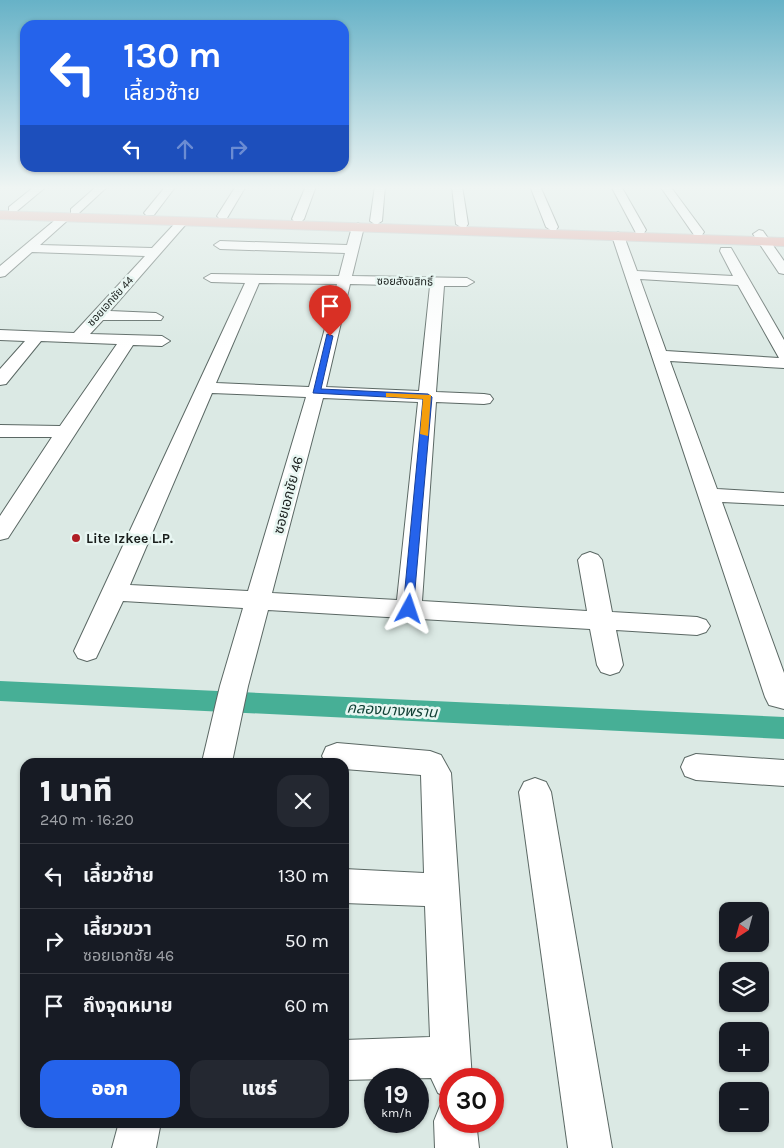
<!DOCTYPE html>
<html lang="th">
<meta charset="utf-8">
<style>
body{margin:0;font-family:Karla,"Noto Sans Thai",sans-serif;background:#242831;color:#f1f3f6;height:100vh;display:flex;flex-direction:column;font-size:19px;white-space:nowrap}
*{box-sizing:border-box;margin:0}
p{font-size:16px;color:#9ea1a6}
.icon{flex:none;width:28px;height:28px;fill:none;stroke:currentColor;stroke-width:2;stroke-linecap:round;stroke-linejoin:round}
.map{position:relative;flex:1;overflow:hidden}
.sheet{position:absolute;left:20px;top:758px;width:329px;height:370px;display:flex;flex-direction:column;background:#171b24;border-radius:15px;box-shadow:0 1px 4px #0004}
.sheet>*{flex:none}
.banner{position:absolute;left:20px;top:20px;width:329px;height:152px;border-radius:15px;box-shadow:0 1px 4px #0004;background:#2563eb;color:#fff;overflow:hidden}
.needle{width:32px;rotate:216deg}
.controls{position:absolute;left:719px;top:902px;display:grid;gap:10px}
.controls a{display:grid;place-items:center;width:50px;height:50px;border-radius:10px;background:#171b24;box-shadow:0 1px 4px #0004;font-size:25px}
.speed{position:absolute;left:364px;top:1068px;display:flex;gap:10px;font-size:25px;font-weight:700;text-align:center}
.speed>*{display:grid;place-content:center;width:65px;height:65px;border-radius:50%;background:#171b24;box-shadow:0 1px 4px #0004;line-height:1}
.speed small{font-size:12px;font-weight:400}
.speed .limit{border:8px solid #d22;background:#fff;color:#111}
.pin{position:absolute;display:grid;place-items:center;width:42px;height:42px;color:#fff;margin:-51px -21px;border-radius:50% 50% 50% 0;rotate:-45deg;box-shadow:0 0 5px #0007}
.pin .icon{rotate:45deg}
.me{position:absolute;width:55px;margin:-28px;rotate:5deg;stroke-linejoin:round;filter:drop-shadow(0 0 4px #0008)}
.turn{display:flex;align-items:center;gap:18px;height:105px;padding:0 20px;font-size:22px}
.turn .icon{width:65px;height:65px;stroke-width:2.5}
.turn b{display:block;font-size:35px;line-height:42px}
.lanes{display:flex;align-items:center;height:48px;padding:0 20px;background:#0003;justify-content:center;gap:25px;direction:ltr}
.lanes .off{opacity:.35}
.round{display:grid;place-items:center;flex:none;width:52px;height:52px;border-radius:15px;background:#242831}
.summary{display:flex;align-items:center;justify-content:space-between;height:85px;padding:0 20px}
h1{font-size:30px;font-weight:800;line-height:38px}
.action{display:flex;gap:10px;margin-top:auto;padding:10px 20px}
.action a{flex:1;height:58px;border-radius:15px;background:#2563eb;color:#fff;font-size:20px;font-weight:800;line-height:58px;text-align:center}
.action a+a{background:#242831;color:#f1f3f6}
ul{padding:0;list-style:none}
li{display:flex;align-items:center;gap:15px;height:65px;padding:0 20px;border-top:1px solid #363941}
li div{flex:1}
li b{display:block;font-size:19px}
li em{font-style:normal}
.map>svg:first-child{display:block}
</style>
<div class="map">
<svg width="784" height="1148" viewBox="0 0 784 1148">
<rect width="100%" height="100%" fill="#dbe9e4"/>
<g fill="none" stroke-linecap="round" stroke-linejoin="round">
<polygon fill="#47af96" fill-rule="evenodd" points="0,681 784,717 784,739 0,701"/>
<defs>
<g id="minor">
<polygon points="35,186 47,186 17,211 9,211 9,207"/>
<polygon points="97,186 108,186 79,213 71,213 71,209"/>
<polygon points="166,186 176,186 154,215 146,215 144,213"/>
<polygon points="236,186 246,186 227,218 219,218 217,216"/>
<polygon points="306,186 316,186 304,219 302,221 294,221 292,219"/>
<polygon points="375,186 385,186 382,221 376,225 370,221"/>
<polygon points="452,186 462,186 468,224 466,227 462,228 456,224"/>
<polygon points="530,186 540,186 558,227 556,230 552,231 546,227"/>
<polygon points="611,186 621,186 646,230 644,233 636,233"/>
<polygon points="660,186 670,186 704,232 702,235 694,235"/>
<polygon points="65,214 69,215 69,219 40,245 152,248 179,219 187,219 187,223 110,311 156,313 163,317 161,320 103,320 90,334 162,336 170,341 162,346 133,345 8,538 0,540 0,516 52,437 0,437 0,425 60,426 117,344 41,341 6,384 0,385 0,369 25,341 0,340 0,330 74,333 145,256 32,252 5,276 0,277 0,266 61,215"/>
<path d="M358,223l6,4 -12,49 115,2 7,4 -7,4h-23l-8,106 48,2 6,1 3,4 -3,4 -6,1 -48,-2 -14,199 165,10 -9,-51 4,-5 8,-3 8,3 4,5 10,52 85,5 9,3 4,6 -4,6 -9,3 -81,-5 7,35 -4,7 -9,3 -9,-3 -4,-7 -7,-36 -322,-19 -20,76 -16,76h-30l18,-76 23,-78 -120,-7 -27,57 -9,3 -9,-3 -4,-7 171,-368 -34,-1 -7,-4 7,-4 128,2 6,-23 -125,-4 -6,-4 6,-4 127,4 5,-18zM259,283l78,1 -28,103 -93,-4zM350,284l80,2 -11,105 -93,-4zM212,393l94,4 -58,194 -118,-6zM323,398l95,4 -21,198 -125,-7z"/>
<polygon points="759,230 763,231 784,261 784,274 779,273 753,234"/>
<path d="M618,232l6,4 13,35 96,5 -13,-25 1,-3h10l53,92v28l-114,-7 47,128 67,4v12l-62,-3 62,171v36l-15,-4 -4,-8 -153,-461zM640,279l98,6 41,73 -113,-7z"/>
<polygon points="337,743 430,751 441,755 451,773 472,1079 450,1079 450,1099 438,1093 431,1078 344,1080 344,1040 430,1037 425,906 344,903 344,869 424,873 421,775 344,769 344,762 325,762 322,756 326,747"/>
<polygon points="696,754 784,760 784,786 696,780 685,776 681,767 685,758"/>
<polygon points="535,778 546,782 551,792 612,1148 568,1148 519,792 524,782"/>
<polygon points="450,1102 450,1121 476,1121 479,1148 435,1148 434,1121 440,1106"/>
<polygon points="119,1122 161,1122 156,1148 112,1148"/>
</g>
<polygon id="major" points="0,211 784,238 784,246 0,219"/>
</defs>
<use href="#minor" stroke="#5b6864" stroke-width="2"/>
<use href="#major" stroke="#c3c4c4" stroke-width="2"/>
<use href="#minor" fill="#fff" fill-rule="evenodd"/>
<use href="#major" fill="#e6a9a4" fill-rule="evenodd"/>
</g>
<linearGradient id="sky" x2="0" y2="1"><stop stop-color="#67b2c7"/><stop offset="0.54" stop-color="#eff5f3"/><stop offset="1" stop-color="#eff5f3" stop-opacity="0"/></linearGradient>
<rect width="784" height="347" fill="url(#sky)"/>
<polygon fill="#2563eb" stroke="#184099" points="327,334 333,336 321,389 428,394 432,397 413,612 405,612 403,609 423,399 313,393"/>
<polygon fill="#f59e0b" points="386,393 431,395 428,436 420,434 423,399 389,397 386,397"/>
<circle fill="#b01f25" stroke="#e8f6f2" stroke-width="2" cx="76" cy="538" r="5"/>
<g text-anchor="middle" stroke-width="5" stroke-linejoin="round" paint-order="stroke">
<g font-size="11" fill="#181d1b" stroke="#e8f6f2">
<text transform="translate(405 281) rotate(1)" y="4">ซอยสังขสิทธิ์</text>
<text transform="translate(110 301) rotate(-48)" y="4">ซอยเอกชัย 44</text>
</g>
<g font-size="14" fill="#181d1b" stroke="#e8f6f2">
<text transform="translate(288 495) rotate(-75)" y="5">ซอยเอกชัย 46</text>
</g>
<g font-size="14" font-weight="bold" fill="#181d1b" stroke="#e8f6f2" text-anchor="start">
<text x="86" y="543">Lite Izkee L.P.</text>
</g>
<g font-size="15" font-style="italic" fill="#114035" stroke="#e8f6f2">
<text transform="translate(392 710) rotate(3)" y="5">คลองบางพราน</text>
</g>
</g>
</svg>
<div class="controls">
<a><svg class="needle" viewBox="-14 -14 28 28"><path d="M0-13l5 13h-10z" fill="#e53935"/><path d="M0 13l5-13h-10z" fill="#9ea1a6"/></svg></a>
<a><svg class="icon" aria-label="layers" viewBox="0 0 24 24"><path d="M12 4l9 5-9 5-9-5zM3 14l9 5 9-5"/></svg></a>
<a>+</a>
<a>−</a>
</div>
<div class="speed"><div>19<small>km/h</small></div><div class="limit">30</div></div>
<div class="pin" style="left:330px;top:336px;background:#d93025"><svg class="icon" aria-label="arrive" viewBox="0 0 24 24"><path d="M6 21V4h12l-3 4 3 4H6"/></svg></div>
<svg class="me" style="left:409px;top:609px" viewBox="-20 -20 40 40"><path d="M0-17L14 15 0 8-14 15z" fill="#2563eb" stroke="#fff" stroke-width="4"/></svg>
<div class="banner">
<div class="turn"><svg class="icon" aria-label="left" viewBox="0 0 24 24"><path d="M17 20v-9H6M10 6l-5 5 5 5"/></svg><div><b>130 m</b>เลี้ยวซ้าย</div></div>
<div class="lanes"><svg class="icon" aria-label="left" viewBox="0 0 24 24"><path d="M17 20v-9H6M10 6l-5 5 5 5"/></svg><svg class="icon off" aria-label="ahead" viewBox="0 0 24 24"><path d="M12 20V5M6 11l6-6 6 6"/></svg><svg class="icon off" aria-label="right" viewBox="0 0 24 24"><path d="M7 20v-9h11M14 6l5 5-5 5"/></svg></div>
</div>
<section class="sheet">
<div class="summary"><div><h1>1 นาที</h1><p>240 m · 16:20</p></div><a class="round"><svg class="icon" aria-label="close" viewBox="0 0 24 24"><path d="M6 6l12 12M18 6L6 18"/></svg></a></div>
<ul>
<li><svg class="icon" aria-label="left" viewBox="0 0 24 24"><path d="M17 20v-9H6M10 6l-5 5 5 5"/></svg><div><b>เลี้ยวซ้าย</b></div><em>130 m</em></li>
<li><svg class="icon" aria-label="right" viewBox="0 0 24 24"><path d="M7 20v-9h11M14 6l5 5-5 5"/></svg><div><b>เลี้ยวขวา</b><p>ซอยเอกชัย 46</p></div><em>50 m</em></li>
<li><svg class="icon" aria-label="arrive" viewBox="0 0 24 24"><path d="M6 21V4h12l-3 4 3 4H6"/></svg><div><b>ถึงจุดหมาย</b></div><em>60 m</em></li>
</ul>
<div class="action"><a>ออก</a><a>แชร์</a></div>
</section>
</div>
